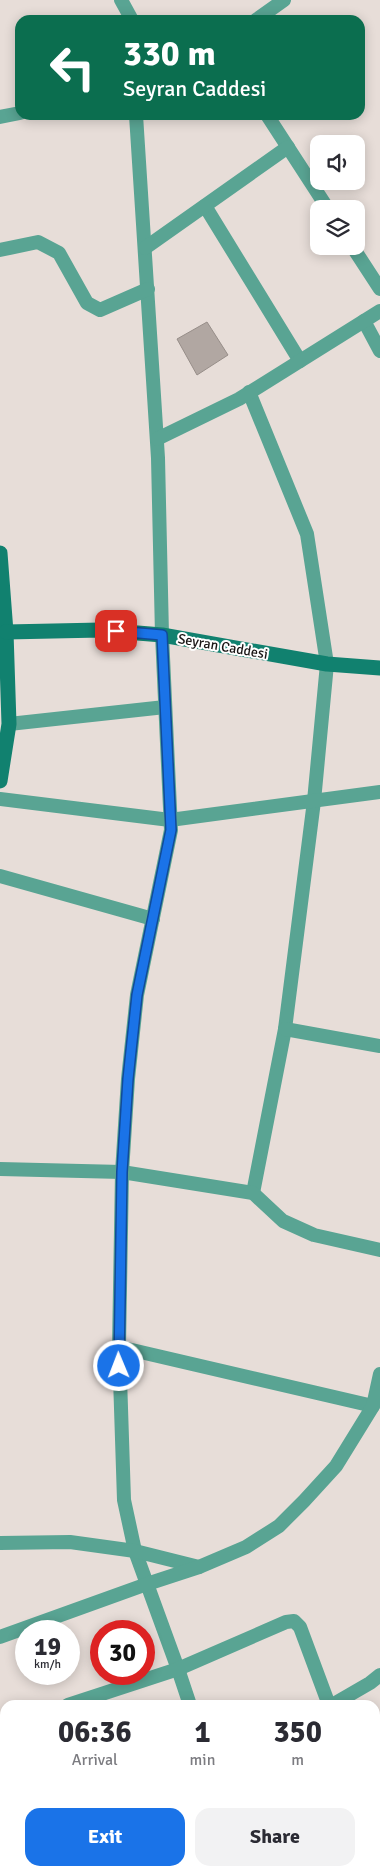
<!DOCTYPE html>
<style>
body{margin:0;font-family:Signika,sans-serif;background:#f2f2f3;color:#2b2b33;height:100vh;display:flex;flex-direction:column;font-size:19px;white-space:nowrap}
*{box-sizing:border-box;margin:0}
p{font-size:16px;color:#7c7c81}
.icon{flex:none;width:28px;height:28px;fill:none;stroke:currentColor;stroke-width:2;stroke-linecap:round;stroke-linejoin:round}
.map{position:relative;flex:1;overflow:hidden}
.panel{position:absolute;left:0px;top:1700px;width:380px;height:176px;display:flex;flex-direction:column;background:#fff;border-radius:15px 15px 0 0;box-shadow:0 2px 12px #0003}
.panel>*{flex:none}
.hud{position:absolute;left:15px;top:15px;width:350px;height:105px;border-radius:15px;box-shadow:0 2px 12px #0003;background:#0b6e4f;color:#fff;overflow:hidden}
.fabs{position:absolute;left:310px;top:135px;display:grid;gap:10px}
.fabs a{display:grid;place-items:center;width:55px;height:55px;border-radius:10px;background:#fff;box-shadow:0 2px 12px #0003;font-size:25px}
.speed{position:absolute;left:15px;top:1620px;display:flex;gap:10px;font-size:25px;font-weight:700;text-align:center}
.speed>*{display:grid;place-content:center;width:65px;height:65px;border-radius:50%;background:#fff;box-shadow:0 2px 12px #0003;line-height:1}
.speed small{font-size:12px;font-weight:400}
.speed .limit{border:8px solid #d22;background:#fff;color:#111}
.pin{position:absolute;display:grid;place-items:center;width:42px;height:42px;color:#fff;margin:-21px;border-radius:10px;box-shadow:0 2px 8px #0006}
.me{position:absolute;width:55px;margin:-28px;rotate:359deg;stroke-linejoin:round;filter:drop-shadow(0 0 4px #0008)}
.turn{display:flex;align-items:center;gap:18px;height:105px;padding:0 25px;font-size:22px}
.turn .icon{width:65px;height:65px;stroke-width:2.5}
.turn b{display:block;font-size:35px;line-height:42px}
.eta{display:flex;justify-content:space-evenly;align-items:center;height:85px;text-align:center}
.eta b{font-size:30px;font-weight:700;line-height:35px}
.cta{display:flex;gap:10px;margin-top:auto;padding:10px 25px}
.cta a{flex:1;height:58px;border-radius:15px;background:#1a73e8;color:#fff;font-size:20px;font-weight:700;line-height:58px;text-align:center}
.cta a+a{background:#f2f2f3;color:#2b2b33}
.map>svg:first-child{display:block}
</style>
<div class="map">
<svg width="380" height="1876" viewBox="0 0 380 1876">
<rect width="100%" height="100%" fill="#e7ddd8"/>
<polygon fill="#b1a7a2" stroke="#978e89" points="207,322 228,355 197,375 177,339"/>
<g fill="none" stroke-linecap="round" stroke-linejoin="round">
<g stroke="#59a493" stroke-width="14">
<polyline points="121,0 132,20"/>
<polyline points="256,20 284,0"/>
<polyline points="136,115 158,458 162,635 171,830 137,995 128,1079 122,1172 119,1347 124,1500 135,1551 178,1669 190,1705"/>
<polyline points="267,115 328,209"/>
<polyline points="0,117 20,113"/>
<polyline points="205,206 300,361"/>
<polyline points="352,246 380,289"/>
<polyline points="145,248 288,147"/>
<polyline points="0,250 38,242 59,253 87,303 100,310 148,289"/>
<polyline points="364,321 380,351"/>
<polyline points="249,392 307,534 327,664 314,801 285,1029 253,1193"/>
<polyline points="157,439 239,399 380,311"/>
<polyline points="9,724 165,707"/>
<polyline points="0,799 170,820 380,792"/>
<polyline points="0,876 153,919"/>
<polyline points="285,1029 380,1046"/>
<polyline points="0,1169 122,1172 253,1193 283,1221 314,1235 380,1250"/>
<polyline points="119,1347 373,1406"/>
<polyline points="0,1543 70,1542 135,1551 199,1567"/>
<polyline points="0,1637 147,1584 199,1567 246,1547 279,1526 304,1501 336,1466 373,1406 380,1374"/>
<polyline points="68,1705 178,1669 286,1622 294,1621 300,1627 329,1705"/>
<polyline points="332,1705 370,1683 380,1675"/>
<polyline points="0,1724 5,1723"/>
<polyline points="375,1777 380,1775"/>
<polyline points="0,1813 1,1818"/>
<polyline points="242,1871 244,1876"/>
<polyline points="92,1876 107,1871"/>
</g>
<g stroke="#11816f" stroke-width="15">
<polyline points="0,553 6,632 9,724 0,781"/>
<polyline points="6,632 101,630 162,635 327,664 380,668"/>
</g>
</g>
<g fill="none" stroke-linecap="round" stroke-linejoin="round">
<defs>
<polyline id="route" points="116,631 162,635 171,830 137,995 128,1079 122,1172 119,1366"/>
</defs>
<use href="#route" stroke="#114b97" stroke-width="12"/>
<use href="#route" stroke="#1a73e8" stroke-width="9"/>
</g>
<g text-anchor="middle" stroke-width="4" stroke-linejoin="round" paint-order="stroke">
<g font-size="14" fill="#191514" stroke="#fff">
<text transform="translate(223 646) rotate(10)" y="5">Seyran Caddesi</text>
</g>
</g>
</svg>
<div class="fabs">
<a><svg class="icon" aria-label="sound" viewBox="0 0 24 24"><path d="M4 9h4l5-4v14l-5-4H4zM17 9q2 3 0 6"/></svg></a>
<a><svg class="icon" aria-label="layers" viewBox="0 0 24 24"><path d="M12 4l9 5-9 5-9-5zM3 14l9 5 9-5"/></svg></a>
</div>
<div class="speed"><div>19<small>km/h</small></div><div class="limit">30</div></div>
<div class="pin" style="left:116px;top:631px;background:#d93025"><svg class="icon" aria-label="arrive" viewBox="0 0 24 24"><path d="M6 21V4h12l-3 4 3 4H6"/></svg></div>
<svg class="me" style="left:119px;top:1366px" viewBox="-20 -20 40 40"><circle r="17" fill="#1a73e8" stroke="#fff" stroke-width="3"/><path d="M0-11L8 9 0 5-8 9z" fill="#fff"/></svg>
<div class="hud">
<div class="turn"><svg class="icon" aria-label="left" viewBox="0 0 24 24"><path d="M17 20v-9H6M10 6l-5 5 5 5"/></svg><div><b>330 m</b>Seyran Caddesi</div></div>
</div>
<section class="panel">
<div class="eta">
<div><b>06:36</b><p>Arrival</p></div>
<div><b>1</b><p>min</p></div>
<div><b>350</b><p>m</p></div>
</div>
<div class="cta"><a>Exit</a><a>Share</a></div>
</section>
</div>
